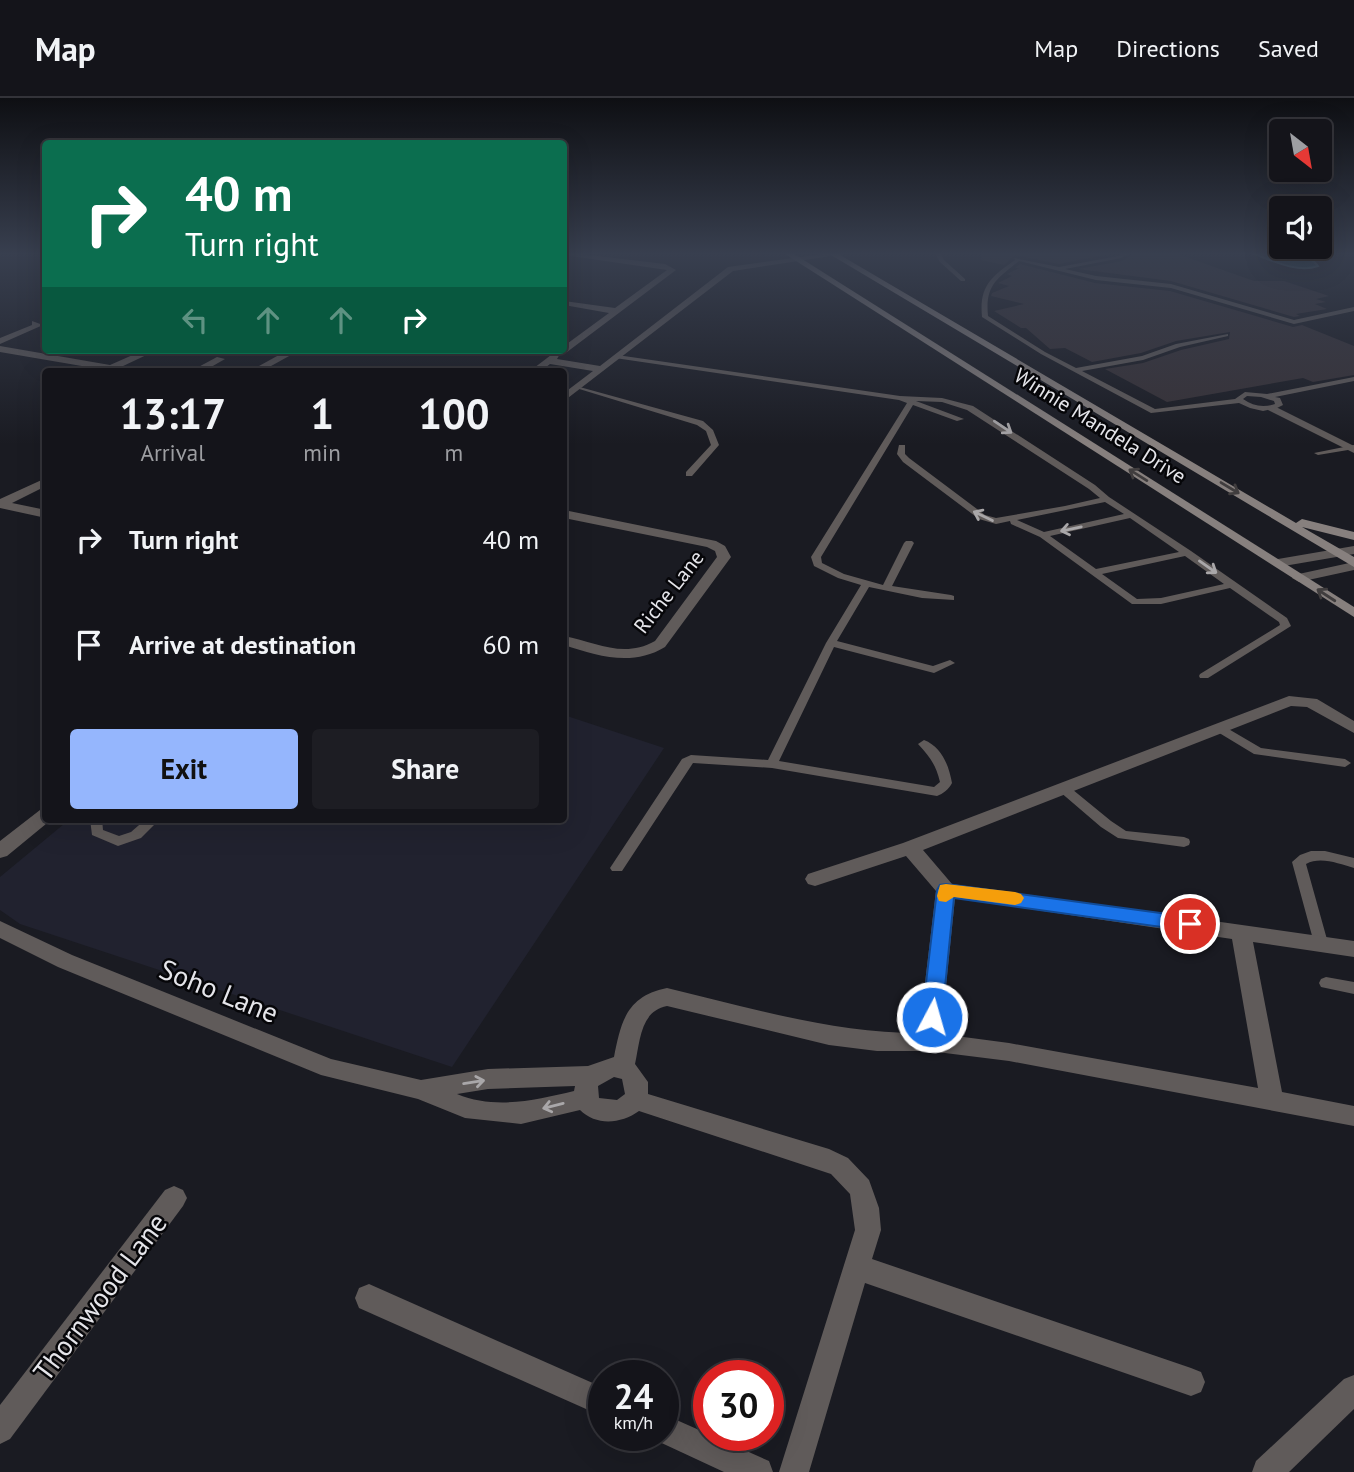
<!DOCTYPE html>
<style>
body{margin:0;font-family:"PT Sans",sans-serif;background:#1d1d23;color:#f1f3f6;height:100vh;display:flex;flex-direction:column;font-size:26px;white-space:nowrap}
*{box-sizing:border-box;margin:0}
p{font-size:23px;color:#9d9ea2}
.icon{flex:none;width:38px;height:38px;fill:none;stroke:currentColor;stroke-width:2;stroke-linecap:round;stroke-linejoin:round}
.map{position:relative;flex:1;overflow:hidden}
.drawer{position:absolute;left:42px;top:270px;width:525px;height:455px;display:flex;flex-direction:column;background:#14141a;border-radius:7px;box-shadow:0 7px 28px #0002,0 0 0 2px #333339}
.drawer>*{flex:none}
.top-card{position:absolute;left:42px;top:42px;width:525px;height:214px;border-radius:7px;box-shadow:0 7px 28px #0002,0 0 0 2px #333339;background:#0b6e4f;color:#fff;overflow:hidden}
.needle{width:46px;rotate:149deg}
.controls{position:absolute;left:1269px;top:21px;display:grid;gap:14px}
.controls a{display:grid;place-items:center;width:63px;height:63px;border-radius:7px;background:#14141a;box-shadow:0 7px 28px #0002,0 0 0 2px #333339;font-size:35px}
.speed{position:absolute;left:588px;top:1262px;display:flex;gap:14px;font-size:35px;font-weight:700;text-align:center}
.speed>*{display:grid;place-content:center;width:91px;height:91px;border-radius:50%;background:#14141a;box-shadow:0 7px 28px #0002,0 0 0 2px #333339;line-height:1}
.speed small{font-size:18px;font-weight:400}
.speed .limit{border:10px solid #d22;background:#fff;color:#111}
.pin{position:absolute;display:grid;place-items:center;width:60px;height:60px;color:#fff;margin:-30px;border:4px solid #fff;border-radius:50%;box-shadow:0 2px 7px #0007}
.me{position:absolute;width:77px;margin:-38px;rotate:6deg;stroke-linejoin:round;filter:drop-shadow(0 0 5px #0008)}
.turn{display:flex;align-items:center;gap:24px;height:147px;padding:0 28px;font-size:32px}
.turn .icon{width:91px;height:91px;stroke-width:2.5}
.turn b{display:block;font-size:49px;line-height:60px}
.lanes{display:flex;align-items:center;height:66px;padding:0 28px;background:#0003;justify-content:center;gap:35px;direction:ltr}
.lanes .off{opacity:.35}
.eta{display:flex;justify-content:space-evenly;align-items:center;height:119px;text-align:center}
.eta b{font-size:42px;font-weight:700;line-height:49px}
.cta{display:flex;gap:14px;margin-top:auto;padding:14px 28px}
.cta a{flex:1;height:80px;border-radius:7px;background:#95b6fd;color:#111;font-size:28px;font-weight:700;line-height:80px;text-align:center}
.cta a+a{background:#1d1d23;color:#f1f3f6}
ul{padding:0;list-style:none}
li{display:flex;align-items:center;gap:21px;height:105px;padding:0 28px}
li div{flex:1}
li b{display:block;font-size:26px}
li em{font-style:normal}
header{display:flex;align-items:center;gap:42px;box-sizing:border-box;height:98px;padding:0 35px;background:#14141a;border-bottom:2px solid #333339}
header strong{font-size:33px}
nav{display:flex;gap:38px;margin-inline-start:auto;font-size:24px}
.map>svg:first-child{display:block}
</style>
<header>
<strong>Map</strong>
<nav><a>Map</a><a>Directions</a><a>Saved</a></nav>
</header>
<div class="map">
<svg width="1354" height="1374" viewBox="0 0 1354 1374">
<rect width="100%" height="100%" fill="#1a1b22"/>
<polygon fill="#21222f" points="564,617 664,650 452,969 20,826 0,812 0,779 70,721 564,721"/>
<path fill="#24687b" stroke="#5e8e9c" stroke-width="2" d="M1249,154c20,0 55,-5 69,14 -21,8 -49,-7 -69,-14z"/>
<g fill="#373136">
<polygon points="982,154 1120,154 1059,166 1015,157 1004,167 981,162"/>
<polygon points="1135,154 1172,154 1254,183 1284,183 1329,198 1316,201 1326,204 1315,206 1327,211 1296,216 1300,218 1294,219 1171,183 1078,171 1122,163"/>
<polygon points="1020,166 1095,185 1170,193 1293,229 1302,227 1354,248 1354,277 1313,284 1303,280 1167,304 1105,271 1143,265 1181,252 1229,241 1230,234 1176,243 1141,255 1092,264 1065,250 1050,251 1026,230 1021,230 994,213 1024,206 991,198 992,195 1009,188 998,185 1012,178 1007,176 1019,170 1015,170"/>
</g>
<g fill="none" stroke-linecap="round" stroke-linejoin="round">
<g fill="#605b5a" fill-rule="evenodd">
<polygon points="934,154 940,154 944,162 965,181 965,183 961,183 940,164"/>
<path d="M1126,154h7l-12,6 -56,11 31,7 75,8 123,36 60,-13v4l-60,13 -123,-36 -75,-8 -77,-19c-22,18 -34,24 -31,55l57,36 31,16 66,-12 34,-12 52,-10v2l-48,11 -37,13 -61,11 73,38 80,-10 10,-7 22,2 87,-17v4l-79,16 5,1 3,7 -6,3 -14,3 -13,-3 -11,-5 -88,10 -110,-59 -59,-37c-3,-31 9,-40 33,-57l-1,-2 45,9 59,-11zM1247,298l14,1 13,4 1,3c-12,4 -22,2 -32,-5z"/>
<path d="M617,257l283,41 42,2 31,8 122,79 14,12 82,54 96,67 4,8 -83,52h-8l-1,-2 1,-2 80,-49 -1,-3 -49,-34 -69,16h-29l-92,-67 -29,-13 -1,-3 -14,3 -17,-5 -76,-57 -6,-8 2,-9h6v9l4,4 76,57 11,3 69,-12 35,-8 -11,-9 -122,-79 -25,-8 -26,-1 48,18 -7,2 -44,-16 -92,152 1,6 22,11 39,11 21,-42 2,-2h6l2,2 -22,43 59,9 3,1v4l-32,-2 -53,-11 -32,54 96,25 17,-6 5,3 -21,10 -100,-26 -55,114 155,26 6,-5c-4,-17 -10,-25 -22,-38l6,-4c18,7 25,26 28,43 -3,6 -9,11 -15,13l-165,-28 -79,-5 -71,108h-10l-2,-3 2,-3 70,-106 9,-4 77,5 58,-117 35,-58 -23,-7 -24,-12 -3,-9 96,-154 -8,-3 -284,-42 -1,-1zM1105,404l19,12 -80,18 -27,-12zM1130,420l49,34 -83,17 -46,-33zM1185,458l39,28 -63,14 -24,1 -35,-25z"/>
<polygon points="576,288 703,323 713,332 719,347 692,378 686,378 686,374 711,347 706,333 697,327 576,290"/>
<polygon points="1354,347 1354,351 1318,357 1314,355"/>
<polygon points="1220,626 1261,650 1345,661 1351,665 1345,669 1254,656 1216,633 1214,630 1216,627"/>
<polygon points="1063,686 1067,687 1111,723 1126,733 1184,739 1189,741 1190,744 1189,747 1184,749 1118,740 1101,729 1059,693 1057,690"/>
<polygon points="90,721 102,721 103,732 119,738 131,734 146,721 160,721 141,740 118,748 92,737"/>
<path d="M1311,753h14l29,7v10c-15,-4 -33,-12 -48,-4l22,79 -2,4 -5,1 -5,-1 -2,-4 -22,-81 8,-7z"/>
<polygon points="1326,879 1354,884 1354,896 1321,889 1319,885 1321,881"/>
</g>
<g fill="#605b5a" fill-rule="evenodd">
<polygon points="564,154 665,166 676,172 567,254 561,254 557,261 600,268 728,169 837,154 857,154 733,173 564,303 564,295 593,273 550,266 541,273 530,273 555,254 564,252 564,248 609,215 564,207 564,203 615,210 667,172 564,157"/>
<polygon points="564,185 569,187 567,191 564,191"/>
<polygon points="32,223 43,227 0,246 0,240 32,227"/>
<polygon points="0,248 110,267 144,252 157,252 121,269 133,273 111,273 0,254"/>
<polygon points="288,252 300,252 262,273 250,273"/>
<polygon points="217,259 225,261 204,273 191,273"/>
<polygon points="1272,307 1354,348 1354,355 1268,312 1267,310"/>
<polygon points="46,380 46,388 12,405 46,412 46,420 0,410 0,401"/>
<path d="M564,412l152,31 9,5 6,11 -66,90c-33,20 -67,9 -101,-2v-9c32,6 59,23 91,5l62,-84 -2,-6 -8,-4 -143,-29z"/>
<polygon points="1354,448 1354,456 1278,469 1271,465 1278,461"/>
<polygon points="1354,464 1354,472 1299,484 1292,480 1294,477"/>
<path d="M1289,598l28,3 37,22v12l-47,-26 -16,-1 -368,144 29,34 402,57v16l-101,-15 29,150 72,14v20l-345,-65 -80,-10h-52l-48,-6 -162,-39c-27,5 -27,36 -32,58l13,18v12l181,55 19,9 21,22 10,28 2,22 -9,29 319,109 10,4 4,10 -4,10 -10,4 -326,-113 -56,189h-30l76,-242 -5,-36 -19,-20 -192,-63c-18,13 -43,15 -59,-1l-59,14 -56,-6 -47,-19 -97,-24 -263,-108 -58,-29v-17l72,34 259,104 90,21 67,-11 100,-3 26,-9c7,-36 13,-61 53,-69 84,20 166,45 252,45l17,-142 -30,-35 -91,30 -7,-2 -3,-5 3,-5 95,-31zM955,800l277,41 26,149 -249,-45 -68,-9zM614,979l8,2 3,15 -8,6 -18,-2 -1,-12zM575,988l-1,5c-38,9 -78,19 -117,3l31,-5z"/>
<polygon points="46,710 46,721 52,721 7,758 0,760 0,743 40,712"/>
<polygon points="174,1088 183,1092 187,1100 183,1108 10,1341 0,1346 0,1307 165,1092"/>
<polygon points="369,1186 604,1290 604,1319 359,1210 355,1200 359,1190"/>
<polygon points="1354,1277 1354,1311 1289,1374 1252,1374 1256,1363 1344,1281"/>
<polygon points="663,1316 769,1363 773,1374 724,1374 653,1341 651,1337 663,1337"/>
</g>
<g fill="#87807e" fill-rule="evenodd">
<polygon points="782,154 791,154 1354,509 1354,519"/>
<polygon points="826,154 835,154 1296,425 1302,421 1354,434 1354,442 1302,429 1354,459 1354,469"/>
</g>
</g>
<defs><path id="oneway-shaft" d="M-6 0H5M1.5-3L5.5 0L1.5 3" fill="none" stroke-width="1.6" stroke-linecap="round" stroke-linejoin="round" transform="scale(1.75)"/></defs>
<g stroke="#a9a7a9">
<use href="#oneway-shaft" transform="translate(1003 329) rotate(34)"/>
<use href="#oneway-shaft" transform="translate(983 418) rotate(-154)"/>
<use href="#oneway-shaft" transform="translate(1071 431) rotate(168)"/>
<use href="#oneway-shaft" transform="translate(1208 469) rotate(35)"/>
<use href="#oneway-shaft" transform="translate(474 984) rotate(-9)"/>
<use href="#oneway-shaft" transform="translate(553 1008) rotate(166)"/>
</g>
<g stroke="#403d3e">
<use href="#oneway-shaft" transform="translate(1138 377) rotate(-148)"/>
<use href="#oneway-shaft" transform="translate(1230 390) rotate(31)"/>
<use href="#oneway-shaft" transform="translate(1326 497) rotate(-147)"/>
</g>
<linearGradient id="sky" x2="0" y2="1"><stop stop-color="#0e0f13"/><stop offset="0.45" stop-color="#383f4f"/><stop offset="1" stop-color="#383f4f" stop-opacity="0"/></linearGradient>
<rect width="1354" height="346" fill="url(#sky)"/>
<polygon fill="#1a73e8" stroke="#114b97" stroke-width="2" points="946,786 1190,819 1197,821 1199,826 1197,831 1190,833 954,800 942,919 939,925 932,927 925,925 922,919 937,792 940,787"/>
<polygon fill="#f59e0b" points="946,786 1015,794 1021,796 1024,800 1021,805 1015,807 954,799 946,804 939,803 937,798 940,787"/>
<g text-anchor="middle" stroke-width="5" stroke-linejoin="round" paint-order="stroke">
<g font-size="21" fill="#e5e5ea" stroke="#060609">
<text transform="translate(1100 328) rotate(32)" y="7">Winnie Mandela Drive</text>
<text transform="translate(669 494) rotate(-52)" y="7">Riche Lane</text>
</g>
<g font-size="28" fill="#e5e5ea" stroke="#060609">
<text transform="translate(219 893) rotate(22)" y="10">Soho Lane</text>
<text transform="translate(100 1199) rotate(-53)" y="10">Thornwood Lane</text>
</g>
</g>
</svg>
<div class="controls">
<a><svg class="needle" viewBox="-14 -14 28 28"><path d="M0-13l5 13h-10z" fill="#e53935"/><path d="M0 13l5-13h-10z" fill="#9d9ea2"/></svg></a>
<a><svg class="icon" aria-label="sound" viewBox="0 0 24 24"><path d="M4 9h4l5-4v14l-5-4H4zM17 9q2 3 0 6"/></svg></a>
</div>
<div class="speed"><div>24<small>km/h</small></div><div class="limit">30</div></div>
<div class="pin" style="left:1190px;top:826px;background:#d93025"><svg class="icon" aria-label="arrive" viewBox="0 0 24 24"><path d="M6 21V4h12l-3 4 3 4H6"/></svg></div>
<svg class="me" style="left:932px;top:919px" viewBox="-20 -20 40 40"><circle r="17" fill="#1a73e8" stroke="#fff" stroke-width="3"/><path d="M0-11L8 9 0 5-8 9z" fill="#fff"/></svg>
<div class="top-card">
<div class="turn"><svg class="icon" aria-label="right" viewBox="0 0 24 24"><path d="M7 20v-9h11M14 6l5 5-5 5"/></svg><div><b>40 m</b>Turn right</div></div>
<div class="lanes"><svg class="icon off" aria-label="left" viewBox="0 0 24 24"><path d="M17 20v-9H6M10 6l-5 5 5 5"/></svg><svg class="icon off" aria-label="ahead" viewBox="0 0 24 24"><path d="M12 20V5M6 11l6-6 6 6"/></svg><svg class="icon off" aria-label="ahead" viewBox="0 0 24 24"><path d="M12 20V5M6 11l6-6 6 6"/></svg><svg class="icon" aria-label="right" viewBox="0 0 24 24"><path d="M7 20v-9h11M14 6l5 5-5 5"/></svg></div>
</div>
<section class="drawer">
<div class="eta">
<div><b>13:17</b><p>Arrival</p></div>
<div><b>1</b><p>min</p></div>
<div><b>100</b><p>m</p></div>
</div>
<ul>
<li><svg class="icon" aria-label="right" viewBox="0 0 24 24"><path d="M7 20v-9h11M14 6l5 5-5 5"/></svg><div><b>Turn right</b></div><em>40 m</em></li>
<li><svg class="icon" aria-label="arrive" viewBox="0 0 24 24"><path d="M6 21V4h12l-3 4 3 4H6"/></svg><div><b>Arrive at destination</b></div><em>60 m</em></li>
</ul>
<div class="cta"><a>Exit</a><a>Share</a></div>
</section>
</div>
